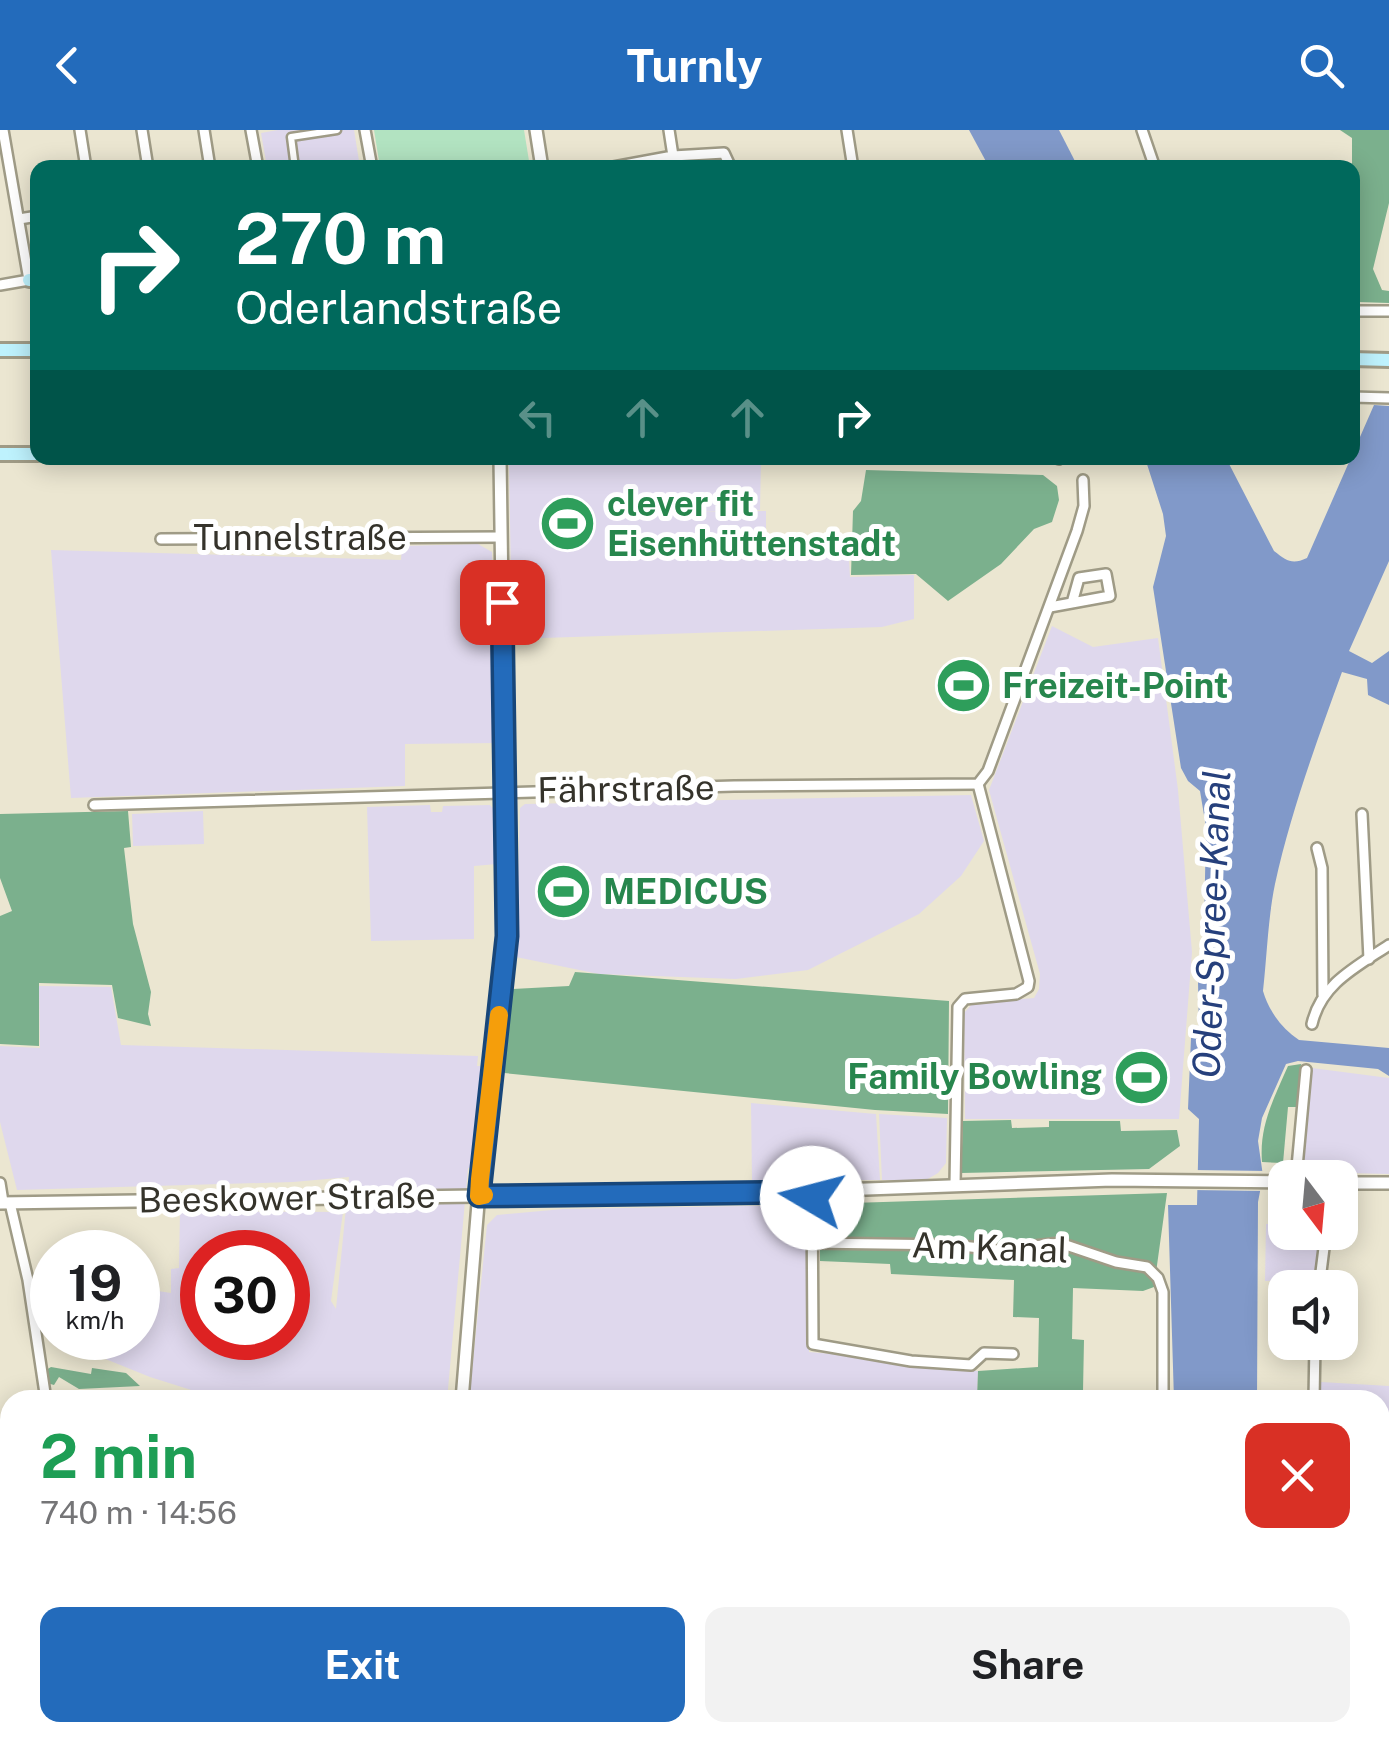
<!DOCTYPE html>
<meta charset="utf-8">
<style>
body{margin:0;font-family:"Public Sans",sans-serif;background:#f2f2f2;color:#202124;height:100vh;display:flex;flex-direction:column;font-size:38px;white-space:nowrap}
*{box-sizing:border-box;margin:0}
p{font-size:32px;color:#757577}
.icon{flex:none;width:55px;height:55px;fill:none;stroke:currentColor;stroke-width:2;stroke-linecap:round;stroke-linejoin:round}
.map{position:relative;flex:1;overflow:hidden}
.details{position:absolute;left:0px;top:1260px;width:1390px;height:352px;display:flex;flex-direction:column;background:#fff;border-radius:30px 30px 0 0;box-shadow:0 5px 25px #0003}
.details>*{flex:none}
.hud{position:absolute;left:30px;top:30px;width:1330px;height:305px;border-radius:20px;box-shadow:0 5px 25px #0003;background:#00695c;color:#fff;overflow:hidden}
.needle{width:65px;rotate:164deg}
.controls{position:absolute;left:1268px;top:1030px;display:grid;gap:20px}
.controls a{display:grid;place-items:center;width:90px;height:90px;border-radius:20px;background:#fff;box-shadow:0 5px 25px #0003;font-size:50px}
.speed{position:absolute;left:30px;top:1100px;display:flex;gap:20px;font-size:50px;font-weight:700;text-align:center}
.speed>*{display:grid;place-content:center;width:130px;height:130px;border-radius:50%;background:#fff;box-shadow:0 5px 25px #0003;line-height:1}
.speed small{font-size:25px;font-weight:400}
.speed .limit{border:15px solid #d22;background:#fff;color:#111}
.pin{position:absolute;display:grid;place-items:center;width:85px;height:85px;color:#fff;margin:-42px;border-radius:20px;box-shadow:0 5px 15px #0006}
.me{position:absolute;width:110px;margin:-55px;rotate:278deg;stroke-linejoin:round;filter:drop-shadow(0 0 8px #0008)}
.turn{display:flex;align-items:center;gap:35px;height:210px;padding:0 40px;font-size:45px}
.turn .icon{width:130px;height:130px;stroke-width:2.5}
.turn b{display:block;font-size:70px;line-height:85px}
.lanes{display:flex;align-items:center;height:95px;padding:0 40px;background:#0003;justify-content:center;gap:50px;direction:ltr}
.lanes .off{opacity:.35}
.round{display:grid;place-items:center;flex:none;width:105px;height:105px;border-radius:20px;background:#f2f2f2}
.head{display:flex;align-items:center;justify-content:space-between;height:170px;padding:0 40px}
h1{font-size:60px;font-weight:700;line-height:75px;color:#1e9e55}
.action{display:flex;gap:20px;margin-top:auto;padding:20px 40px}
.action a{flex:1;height:115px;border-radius:20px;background:#236bbb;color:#fff;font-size:40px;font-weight:700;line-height:115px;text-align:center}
.action a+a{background:#f2f2f2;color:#202124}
header{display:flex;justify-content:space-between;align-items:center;height:130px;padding:0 40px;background:#236bbb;color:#fff;font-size:45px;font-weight:700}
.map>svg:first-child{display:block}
</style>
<header><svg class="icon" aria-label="back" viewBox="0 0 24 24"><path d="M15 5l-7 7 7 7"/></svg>Turnly<svg class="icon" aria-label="search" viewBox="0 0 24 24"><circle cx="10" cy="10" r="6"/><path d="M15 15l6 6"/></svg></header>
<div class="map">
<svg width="1389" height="1611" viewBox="0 0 1389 1611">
<rect width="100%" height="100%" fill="#ebe6d1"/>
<g fill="#dfd8ed" fill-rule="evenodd">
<polygon points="278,0 354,0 360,37 267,37 261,3"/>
<polygon points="761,330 760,380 699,382 766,381 766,413 848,412 850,447 914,445 914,489 882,497 512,509 509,334"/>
<polygon points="478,414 492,422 498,613 405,614 405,656 71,668 51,420 401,430 402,416"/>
<polygon points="1052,496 1093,517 1158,508 1178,660 1192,822 1179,989 965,989 964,883 973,873 1034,868 1039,859 1040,844 989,660"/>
<polygon points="971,665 984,711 961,746 919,784 808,840 736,849 599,844 516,827 520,678 525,674"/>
<polygon points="430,675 431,682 442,682 443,676 490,675 495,681 497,734 474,736 474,809 371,811 367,677"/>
<polygon points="203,681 204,714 133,716 132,684"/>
<path d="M39,856l72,1 10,58 357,11 -1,10h4l-9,101 -4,1 -21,232h-224l-73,-23 -47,-19 -30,-20h65v-50l33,5v-24l8,-1 1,-57 163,1 -12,89 5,8 13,-132 -56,5 -276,8 -17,-68v-76l40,2zM202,1122h86v86h-86z"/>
<polygon points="1312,938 1389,948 1389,1044 1302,1042"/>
<polygon points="751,973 876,984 880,1050 752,1050"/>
<polygon points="879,984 947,988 946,1033 938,1043 926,1050 882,1050"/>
<polygon points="807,1075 809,1222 878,1228 911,1236 978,1241 977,1270 469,1270 487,1095 497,1085 563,1079"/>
<polygon points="1266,1094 1285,1094 1285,1102 1322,1103 1315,1150 1265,1151"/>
<polygon points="1321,1252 1389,1256 1389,1442 1380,1442 1380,1270 1321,1270"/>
<polygon points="42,1603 411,1603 409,1611 45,1611"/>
<polygon points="1024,1603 1198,1602 1198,1611 1058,1611"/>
</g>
<polygon fill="#b2e3c1" points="374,0 524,0 530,37 380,37"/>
<g fill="#7bb08d">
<polygon points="1340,0 1389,0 1389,73 1373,139 1382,160 1389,161 1389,173 1358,172 1352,151 1352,8"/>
<polygon points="866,340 1043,345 1057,356 1059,370 1052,392 1034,399 1001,434 948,471 916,444 851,445 853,381 861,371"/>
<polygon points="128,681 131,717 124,718 133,794 151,862 148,884 151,896 118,888 112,855 39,853 39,916 0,914 0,786 12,781 0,748 0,684"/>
<polygon points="575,842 949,871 948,984 875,980 504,943 513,859 569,856"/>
<path d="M1301,934l-3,43h-10l-5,56 -21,-1c-3,-36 12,-64 26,-96z"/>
<polygon points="1011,990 1012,998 1049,997 1049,991 1120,991 1121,1001 1177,1000 1180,1016 1149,1039 961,1043 963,991"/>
<polygon points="1167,1063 1154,1157 1143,1161 1073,1158 1072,1209 1084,1210 1083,1261 1155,1263 1155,1270 977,1270 978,1241 1038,1237 1039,1188 1013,1187 1014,1150 891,1144 890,1134 820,1131 820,1074"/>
<polygon points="51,1237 91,1244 92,1238 126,1243 140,1256 79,1259 59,1247 54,1255 47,1253 46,1240"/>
</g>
<g fill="#8199c9">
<polygon points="969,0 1059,0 1078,37 989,37"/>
<path d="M1374,275l15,1v155l-40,90 23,12 17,-12v54l-21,-10 -1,-16 -25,-7c-25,69 -51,139 -67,212 -7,34 -8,71 -12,107 6,20 18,37 36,49l90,8v28l-11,-7 -80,-8 -12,3 -24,54 -4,23 5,35 -5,26 -1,198h-83l-6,-195h29l2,-86 -11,-10 3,-71 8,-7 -1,-49 5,-2 3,-153 -6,-36 -12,-10 -7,-13 -28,-181 13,-51 -3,-22 -18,-56h81l48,93c13,10 18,14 33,7z"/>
</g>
<polygon fill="#ebe6d1" points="1193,1040 1267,1041 1268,1046 1265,1061 1192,1060"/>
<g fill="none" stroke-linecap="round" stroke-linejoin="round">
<defs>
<polyline id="pedestrian" points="295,38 291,7 337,0"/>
<g id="minor">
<polyline points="80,0 86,38"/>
<polyline points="142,0 148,38"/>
<polyline points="204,0 210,38"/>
<polyline points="251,0 258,38"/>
<polyline points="365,0 372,38"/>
<polyline points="847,0 853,38"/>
<polyline points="1142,0 1155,38"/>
<polyline points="673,26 724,23 731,38"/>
<polyline points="608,38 673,26 669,0"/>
<polyline points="19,89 38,86"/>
<polyline points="0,155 29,150 3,0"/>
<polyline points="1352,181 1389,181"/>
<polyline points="1352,267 1389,268"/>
<polyline points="1057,328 1059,329"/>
<polyline points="161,409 500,407"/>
<polyline points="1050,477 1110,466 1106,444 1079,448 1072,473"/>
<polyline points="94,675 734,656 978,654 988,641 1077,401 1084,376 1083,350"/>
<polyline points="1362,684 1369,829"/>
<polyline points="1317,718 1322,738 1323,865"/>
<path d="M1312,894c9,-40 44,-57 77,-79"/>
<polyline points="1296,1048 1306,940"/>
<polyline points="0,1053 3,1072"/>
<polyline points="955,1055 958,877 965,869 1016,864 1028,857 1029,851 978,654"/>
<polyline points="812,1061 813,1214 911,1231 971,1235 984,1223 1013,1224"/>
<polyline points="10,1073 28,1150 46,1270"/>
<polyline points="812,1113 953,1115 998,1120 1060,1113 1116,1132 1147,1137 1158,1148 1163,1162 1163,1270"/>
<polyline points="1319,1158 1326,1102"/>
<polyline points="1314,1270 1315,1212"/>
<polyline points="0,1577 7,1611"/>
<polyline points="987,1602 1022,1611"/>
</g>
<g id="tertiary">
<polyline points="536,0 542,38"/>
<polyline points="1340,1053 1389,1053"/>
<polyline points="0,1073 812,1061 1112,1050 1285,1052"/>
<polyline points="462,1270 480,1049 507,806 500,328"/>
<polyline points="420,1611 422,1602"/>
</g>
<g id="secondary">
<polyline points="29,150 38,150"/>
<polyline points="0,220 38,220"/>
<polyline points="1352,229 1389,230"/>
<polyline points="0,324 38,324"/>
</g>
</defs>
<use href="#pedestrian" stroke="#9f9b86" stroke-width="11"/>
<use href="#minor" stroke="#9f9b86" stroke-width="14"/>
<use href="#tertiary" stroke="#9f9b86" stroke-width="16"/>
<use href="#secondary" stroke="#9f9b86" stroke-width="18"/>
<use href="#pedestrian" stroke="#fff" stroke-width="6"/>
<use href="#minor" stroke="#fff" stroke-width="9"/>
<use href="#tertiary" stroke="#fff" stroke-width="11"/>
<use href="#secondary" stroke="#bef2fd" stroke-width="12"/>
<g stroke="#706d61" stroke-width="2.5" stroke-dasharray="18 18" stroke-linecap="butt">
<polyline points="0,1418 10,1486"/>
<polyline points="0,1493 10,1548"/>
<polyline points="20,1602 22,1611"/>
</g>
</g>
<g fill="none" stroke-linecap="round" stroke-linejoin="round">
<defs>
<polyline id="route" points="502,472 507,806 479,1066 812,1062 812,1068"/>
</defs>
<use href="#route" stroke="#17467a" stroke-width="25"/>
<use href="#route" stroke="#236bbb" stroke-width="18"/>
<polyline stroke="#f59e0b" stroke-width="18" points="484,1065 479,1066 480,1049 499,885"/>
</g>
<defs>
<symbol id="stadium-disc" viewBox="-11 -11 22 22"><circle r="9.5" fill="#2e9e5b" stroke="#fff"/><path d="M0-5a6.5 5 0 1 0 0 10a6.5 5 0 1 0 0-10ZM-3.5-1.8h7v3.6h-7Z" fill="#fff"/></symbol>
</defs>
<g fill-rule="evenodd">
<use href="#stadium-disc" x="536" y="362" width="63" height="63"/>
<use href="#stadium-disc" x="932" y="524" width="63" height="63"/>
<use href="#stadium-disc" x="532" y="730" width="63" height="63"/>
<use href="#stadium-disc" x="1110" y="916" width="63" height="63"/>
</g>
<g text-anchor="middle" stroke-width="10" stroke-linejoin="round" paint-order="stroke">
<g font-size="35" font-weight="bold" fill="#27864d" stroke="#fff" text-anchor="start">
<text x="607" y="386">clever fit<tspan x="607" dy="40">Eisenhüttenstadt</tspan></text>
<text x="1002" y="568">Freizeit-Point</text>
<text x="603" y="774">MEDICUS</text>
<text x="1102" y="959" text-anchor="end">Family Bowling</text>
</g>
<g font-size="35" fill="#35332b" stroke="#fff">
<text x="300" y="420">Tunnelstraße</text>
<text transform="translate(626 659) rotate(-1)" y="12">Fährstraße</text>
<text transform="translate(287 1068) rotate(-1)" y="12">Beeskower Straße</text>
<text transform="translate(990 1118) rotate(2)" y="12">Am Kanal</text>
</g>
<g font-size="38" font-style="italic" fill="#26407c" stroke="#fff">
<text transform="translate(1212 794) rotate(-88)" y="13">Oder-Spree-Kanal</text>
</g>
</g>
</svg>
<div class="controls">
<a><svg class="needle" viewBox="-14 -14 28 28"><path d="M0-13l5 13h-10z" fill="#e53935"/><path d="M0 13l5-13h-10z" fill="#757577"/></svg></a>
<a><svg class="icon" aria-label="sound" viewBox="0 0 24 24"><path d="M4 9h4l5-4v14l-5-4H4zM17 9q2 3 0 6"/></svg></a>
</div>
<div class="speed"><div>19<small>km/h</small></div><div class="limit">30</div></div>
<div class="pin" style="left:502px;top:472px;background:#d93025"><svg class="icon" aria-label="arrive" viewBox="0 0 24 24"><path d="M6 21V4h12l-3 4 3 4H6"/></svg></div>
<svg class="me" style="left:812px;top:1068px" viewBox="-20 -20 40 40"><circle r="19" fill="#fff"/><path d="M0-13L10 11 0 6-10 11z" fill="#236bbb"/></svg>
<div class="hud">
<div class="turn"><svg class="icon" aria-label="right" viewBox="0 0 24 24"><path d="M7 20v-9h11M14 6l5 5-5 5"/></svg><div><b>270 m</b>Oderlandstraße</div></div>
<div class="lanes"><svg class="icon off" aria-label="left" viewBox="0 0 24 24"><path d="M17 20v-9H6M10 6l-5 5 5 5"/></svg><svg class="icon off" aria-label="ahead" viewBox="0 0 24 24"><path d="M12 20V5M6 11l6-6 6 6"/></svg><svg class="icon off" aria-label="ahead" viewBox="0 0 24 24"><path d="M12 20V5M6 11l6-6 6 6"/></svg><svg class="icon" aria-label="right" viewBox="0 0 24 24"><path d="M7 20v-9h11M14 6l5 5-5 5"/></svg></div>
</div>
<section class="details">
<div class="head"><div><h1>2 min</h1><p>740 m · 14:56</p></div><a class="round" style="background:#d93025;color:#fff"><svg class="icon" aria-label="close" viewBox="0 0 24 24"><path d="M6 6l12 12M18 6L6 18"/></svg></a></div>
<div class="action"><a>Exit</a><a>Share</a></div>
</section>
</div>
